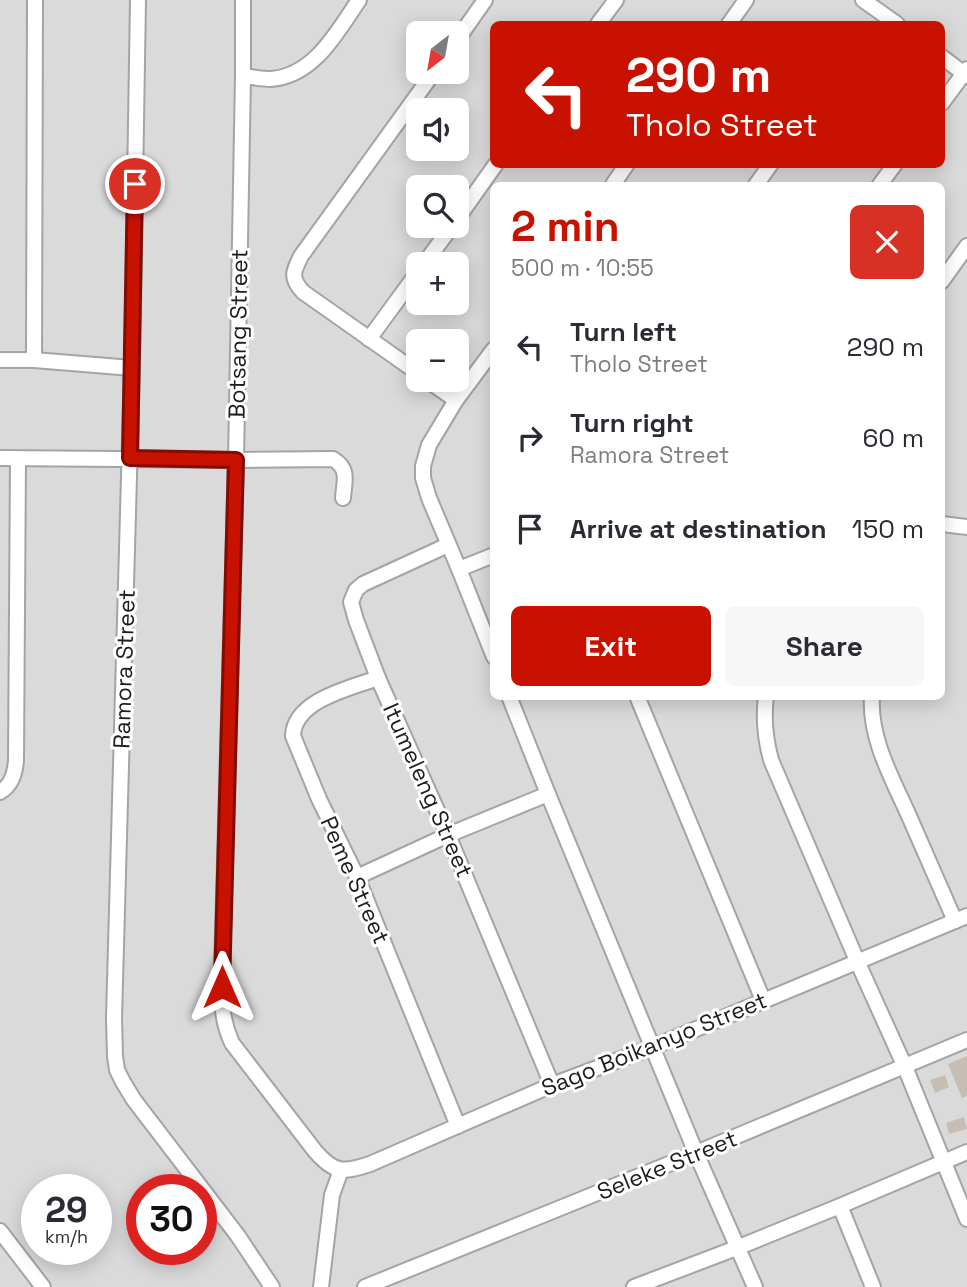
<!DOCTYPE html>
<meta charset="utf-8">
<style>
body{margin:0;font-family:"Space Grotesk",sans-serif;background:#f7f7f7;color:#2b2b33;height:100vh;display:flex;flex-direction:column;font-size:26px;white-space:nowrap}
*{box-sizing:border-box;margin:0}
p{font-size:23px;color:#7c7c81}
.icon{flex:none;width:38px;height:38px;fill:none;stroke:currentColor;stroke-width:2;stroke-linecap:round;stroke-linejoin:round}
.map{position:relative;flex:1;overflow:hidden}
.details{position:absolute;left:490px;top:182px;width:455px;height:518px;display:flex;flex-direction:column;background:#fff;border-radius:10px;box-shadow:0 4px 18px #0003}
.details>*{flex:none}
.banner{position:absolute;left:490px;top:21px;width:455px;height:147px;border-radius:10px;box-shadow:0 4px 18px #0003;background:#c91100;color:#fff;overflow:hidden}
.needle{width:46px;rotate:211deg}
.controls{position:absolute;left:406px;top:21px;display:grid;gap:14px}
.controls a{display:grid;place-items:center;width:63px;height:63px;border-radius:10px;background:#fff;box-shadow:0 4px 18px #0003;font-size:35px}
.speed{position:absolute;left:21px;top:1174px;display:flex;gap:14px;font-size:35px;font-weight:700;text-align:center}
.speed>*{display:grid;place-content:center;width:91px;height:91px;border-radius:50%;background:#fff;box-shadow:0 4px 18px #0003;line-height:1}
.speed small{font-size:18px;font-weight:400}
.speed .limit{border:10px solid #d22;background:#fff;color:#111}
.pin{position:absolute;display:grid;place-items:center;width:60px;height:60px;color:#fff;margin:-30px;border:4px solid #fff;border-radius:50%;box-shadow:0 2px 7px #0007}
.me{position:absolute;width:77px;margin:-38px;rotate:0deg;stroke-linejoin:round;filter:drop-shadow(0 0 5px #0008)}
.turn{display:flex;align-items:center;gap:24px;height:147px;padding:0 21px;font-size:32px}
.turn .icon{width:91px;height:91px;stroke-width:2.5}
.turn b{display:block;font-size:49px;line-height:60px}
.round{display:grid;place-items:center;flex:none;width:74px;height:74px;border-radius:10px;background:#f7f7f7}
.summary{display:flex;align-items:center;justify-content:space-between;height:119px;padding:0 21px}
h1{font-size:42px;font-weight:700;line-height:52px;color:#c91100}
.button{display:flex;gap:14px;margin-top:auto;padding:14px 21px}
.button a{flex:1;height:80px;border-radius:10px;background:#c91100;color:#fff;font-size:28px;font-weight:700;line-height:80px;text-align:center}
.button a+a{background:#f7f7f7;color:#2b2b33}
ul{padding:0;list-style:none}
li{display:flex;align-items:center;gap:21px;height:91px;padding:0 21px}
li div{flex:1}
li b{display:block;font-size:26px}
li em{font-style:normal}
.map>svg:first-child{display:block}
</style>
<div class="map">
<svg width="967" height="1287" viewBox="0 0 967 1287">
<rect width="100%" height="100%" fill="#efebe2"/>
<path fill="#dbdada" fill-rule="evenodd" d="M0,0h967v1287h-967zM494,24h448v140h-448zM418,33h39v39h-39zM418,110h39v39h-39zM494,186h448v510h-448zM418,187h39v39h-39zM418,264h39v39h-39zM418,341h39v39h-39zM37,1190h59v60h-59zM142,1190h59v60h-59z"/>
<g fill="#c6beb5">
<polygon points="967,1056 967,1096 962,1098 948,1064"/>
<polygon points="945,1075 949,1087 935,1093 930,1080"/>
<polygon points="964,1117 967,1129 949,1134 946,1123"/>
</g>
<g fill="none" stroke-linecap="round" stroke-linejoin="round">
<defs>
<g id="minor">
<polyline points="138,0 132,368 114,1018 115,1056 117,1070 123,1082 134,1100 238,1236 272,1287"/>
<path d="M243,0v76l-7,384 -14,509c0,28 -2,48 10,74l83,108c19,22 28,22 55,13l182,-79 101,-38 314,-131"/>
<polyline points="863,0 897,24"/>
<polyline points="598,24 616,0"/>
<polyline points="729,24 746,0"/>
<polyline points="457,40 485,0"/>
<polyline points="942,57 967,76"/>
<path d="M243,76c9,1 19,3 28,3 43,-3 66,-47 88,-79"/>
<polyline points="942,103 967,69"/>
<polyline points="612,186 627,164"/>
<polyline points="755,186 771,164"/>
<polyline points="879,186 895,164"/>
<polyline points="457,219 496,164"/>
<polyline points="424,264 452,226"/>
<polyline points="942,281 967,246"/>
<polyline points="369,339 418,272"/>
<polyline points="494,349 456,400 429,445 423,466 423,478 429,498 459,569 494,657"/>
<polyline points="0,360 34,360 132,368"/>
<polyline points="34,360 35,0"/>
<path d="M418,373l-115,-81c-13,-14 -10,-20 -2,-36l133,-184"/>
<polyline points="427,380 456,400"/>
<path d="M0,458l236,2 97,-1c17,10 11,23 10,39"/>
<polyline points="942,524 967,527"/>
<polyline points="448,545 363,584 356,590 351,602 356,620 378,678 448,835 552,1085"/>
<polyline points="459,569 494,555"/>
<path d="M378,678c-27,10 -84,22 -85,58l26,63 38,78 101,249"/>
<polyline points="509,696 548,794 696,1153 755,1287"/>
<polyline points="637,696 763,1000"/>
<path d="M766,696c-3,23 -1,42 5,64l87,203 47,104 62,152"/>
<path d="M872,696c-3,42 20,82 37,120 15,35 31,70 46,105"/>
<path d="M0,792c12,-7 15,-19 16,-32l2,-301"/>
<polyline points="357,877 448,835 548,794"/>
<polyline points="840,1206 873,1287"/>
<polyline points="0,1231 43,1287"/>
<polyline points="321,1287 332,1195 341,1170"/>
<polyline points="365,1287 696,1153 967,1040"/>
<polyline points="634,1287 739,1247 840,1206 967,1152"/>
</g>
</defs>
<use href="#minor" stroke="#a4a4a4" stroke-width="18"/>
<use href="#minor" stroke="#fff" stroke-width="14"/>
</g>
<g fill="none" stroke-linecap="round" stroke-linejoin="round">
<defs>
<polyline id="route" points="135,184 130,458 236,460 222,987"/>
</defs>
<use href="#route" stroke="#830b00" stroke-width="18"/>
<use href="#route" stroke="#c91100" stroke-width="12"/>
</g>
<g text-anchor="middle" stroke-width="6" stroke-linejoin="round" paint-order="stroke">
<g font-size="23" fill="#1d1d1d" stroke="#fff">
<text transform="translate(238 334) rotate(-89)" y="8">Botsang Street</text>
<text transform="translate(124 669) rotate(-88)" y="8">Ramora Street</text>
<text transform="translate(428 790) rotate(66)" y="8">Itumeleng Street</text>
<text transform="translate(355 880) rotate(66)" y="8">Peme Street</text>
<text transform="translate(654 1044) rotate(-22)" y="8">Sago Boikanyo Street</text>
<text transform="translate(667 1165) rotate(-22)" y="8">Seleke Street</text>
</g>
</g>
</svg>
<div class="controls">
<a><svg class="needle" viewBox="-14 -14 28 28"><path d="M0-13l5 13h-10z" fill="#e53935"/><path d="M0 13l5-13h-10z" fill="#7c7c81"/></svg></a>
<a><svg class="icon" aria-label="sound" viewBox="0 0 24 24"><path d="M4 9h4l5-4v14l-5-4H4zM17 9q2 3 0 6"/></svg></a>
<a><svg class="icon" aria-label="search" viewBox="0 0 24 24"><circle cx="10" cy="10" r="6"/><path d="M15 15l6 6"/></svg></a>
<a>+</a>
<a>−</a>
</div>
<div class="speed"><div>29<small>km/h</small></div><div class="limit">30</div></div>
<div class="pin" style="left:135px;top:184px;background:#d93025"><svg class="icon" aria-label="arrive" viewBox="0 0 24 24"><path d="M6 21V4h12l-3 4 3 4H6"/></svg></div>
<svg class="me" style="left:222px;top:987px" viewBox="-20 -20 40 40"><path d="M0-17L14 15 0 8-14 15z" fill="#c91100" stroke="#fff" stroke-width="4"/></svg>
<div class="banner">
<div class="turn"><svg class="icon" aria-label="left" viewBox="0 0 24 24"><path d="M17 20v-9H6M10 6l-5 5 5 5"/></svg><div><b>290 m</b>Tholo Street</div></div>
</div>
<section class="details">
<div class="summary"><div><h1>2 min</h1><p>500 m · 10:55</p></div><a class="round" style="background:#d93025;color:#fff"><svg class="icon" aria-label="close" viewBox="0 0 24 24"><path d="M6 6l12 12M18 6L6 18"/></svg></a></div>
<ul>
<li><svg class="icon" aria-label="left" viewBox="0 0 24 24"><path d="M17 20v-9H6M10 6l-5 5 5 5"/></svg><div><b>Turn left</b><p>Tholo Street</p></div><em>290 m</em></li>
<li><svg class="icon" aria-label="right" viewBox="0 0 24 24"><path d="M7 20v-9h11M14 6l5 5-5 5"/></svg><div><b>Turn right</b><p>Ramora Street</p></div><em>60 m</em></li>
<li><svg class="icon" aria-label="arrive" viewBox="0 0 24 24"><path d="M6 21V4h12l-3 4 3 4H6"/></svg><div><b>Arrive at destination</b></div><em>150 m</em></li>
</ul>
<div class="button"><a>Exit</a><a>Share</a></div>
</section>
</div>
